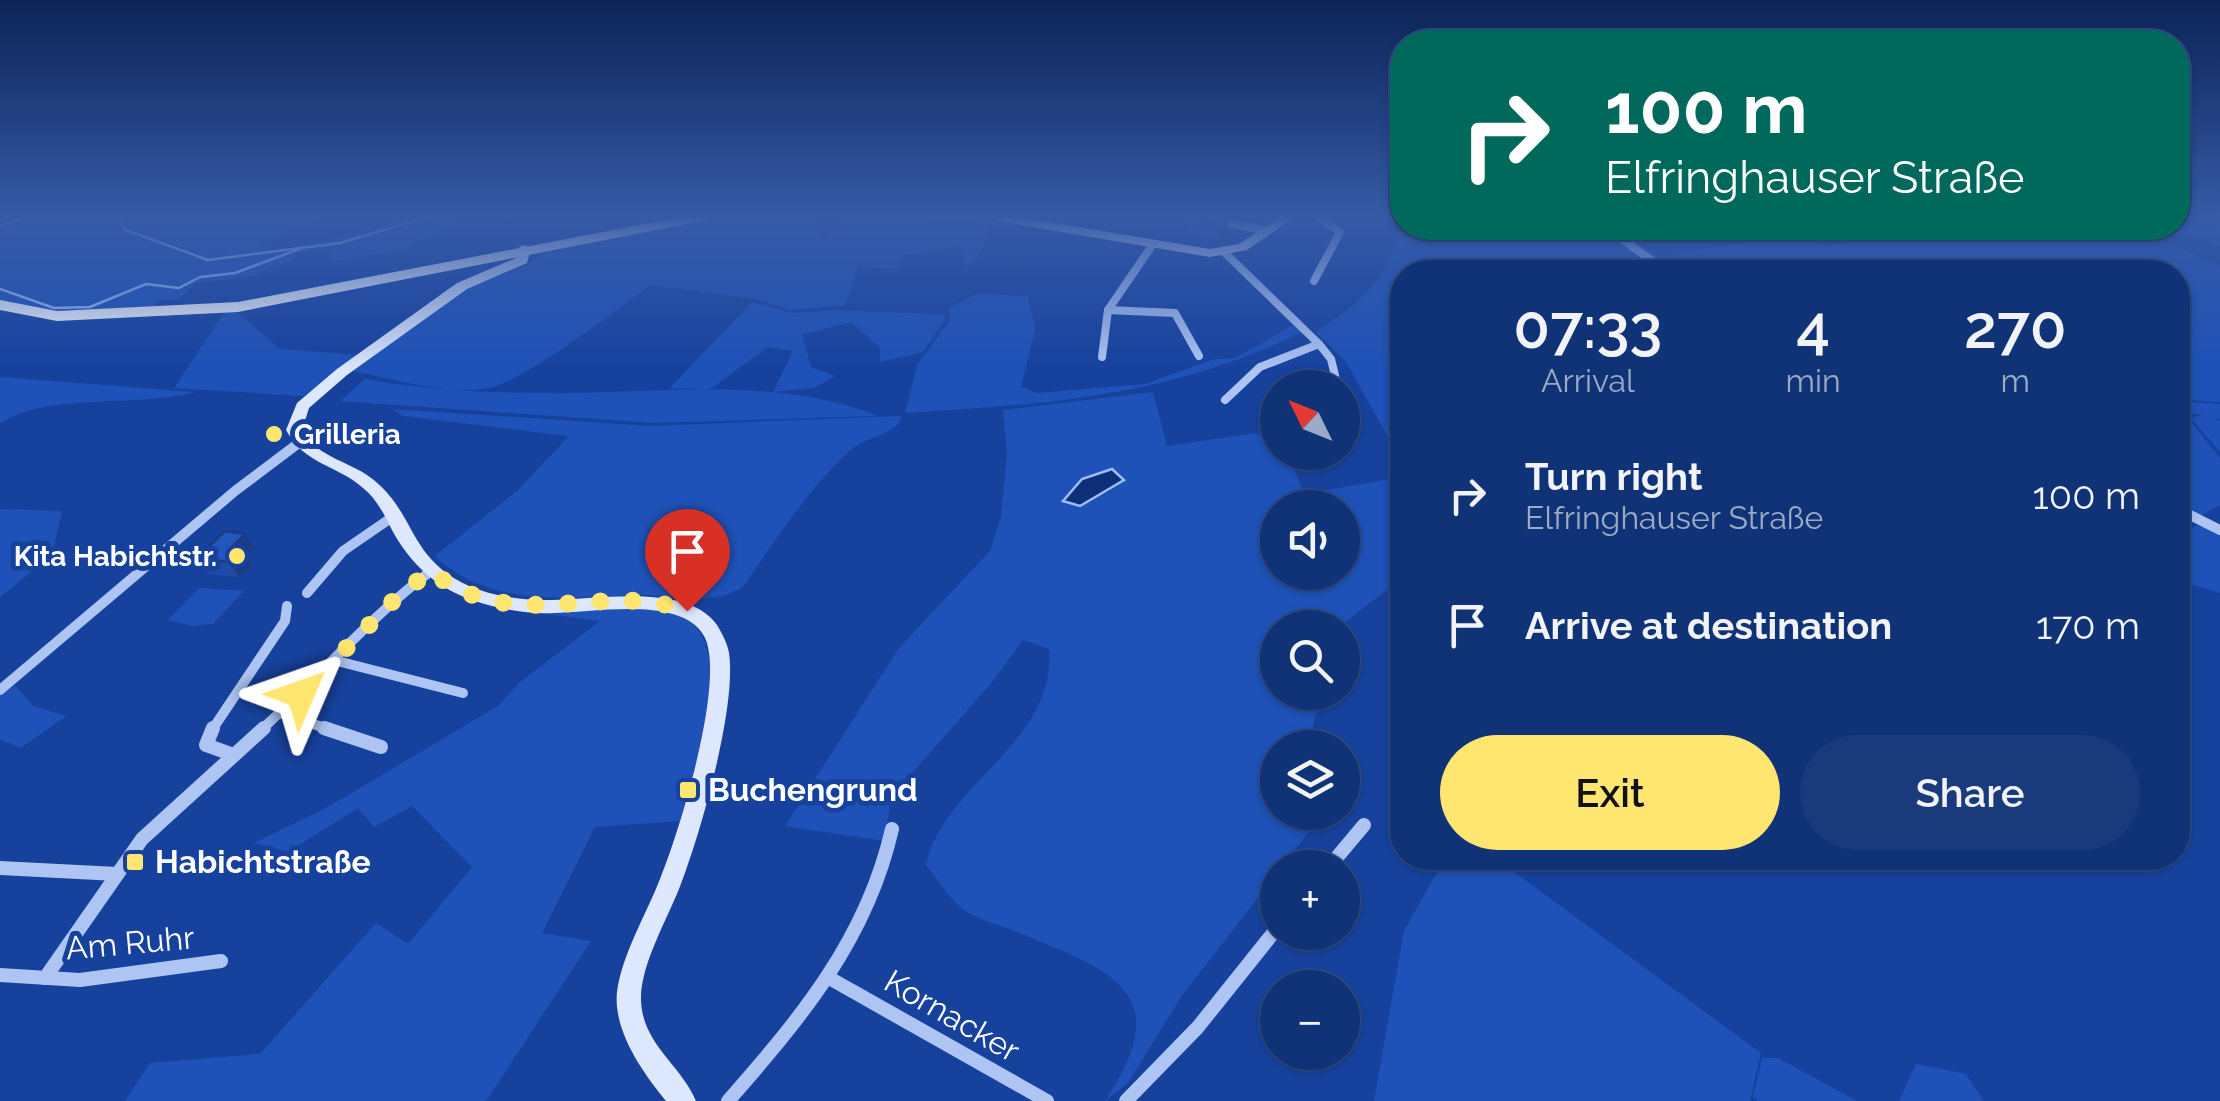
<!DOCTYPE html>
<meta charset="utf-8">
<style>
body{margin:0;font-family:Raleway,sans-serif;background:#193a7b;color:#f1f3f6;height:100vh;display:flex;flex-direction:column;font-size:38px;white-space:nowrap}
*{box-sizing:border-box;margin:0}
p{font-size:32px;color:#9caac5}
.icon{flex:none;width:55px;height:55px;fill:none;stroke:currentColor;stroke-width:2;stroke-linecap:round;stroke-linejoin:round}
.map{position:relative;flex:1;overflow:hidden}
.panel{position:absolute;left:1390px;top:260px;width:800px;height:610px;display:flex;flex-direction:column;background:#103276;border-radius:40px;box-shadow:0 2px 8px #0004,0 0 0 2px #304d88}
.panel>*{flex:none}
.guide{position:absolute;left:1390px;top:30px;width:800px;height:210px;border-radius:40px;box-shadow:0 2px 8px #0004,0 0 0 2px #304d88;background:#00695c;color:#fff;overflow:hidden}
.needle{width:65px;rotate:313deg}
.tools{position:absolute;left:1260px;top:370px;display:grid;gap:20px}
.tools a{display:grid;place-items:center;width:100px;height:100px;border-radius:50%;background:#103276;box-shadow:0 2px 8px #0004,0 0 0 2px #304d88;font-size:50px}
.pin{position:absolute;display:grid;place-items:center;width:85px;height:85px;color:#fff;margin:-102px -42px;border-radius:50% 50% 50% 0;rotate:-45deg;box-shadow:0 0 10px #0007}
.pin .icon{rotate:45deg}
.me{position:absolute;width:110px;margin:-55px;rotate:47deg;stroke-linejoin:round;filter:drop-shadow(0 0 8px #0008)}
.turn{display:flex;align-items:center;gap:35px;height:210px;padding:0 50px;font-size:45px}
.turn .icon{width:130px;height:130px;stroke-width:2.5}
.turn b{display:block;font-size:70px;line-height:85px}
.eta{display:flex;justify-content:space-evenly;align-items:center;height:170px;text-align:center}
.eta b{font-size:60px;font-weight:600;line-height:70px}
.cta{display:flex;gap:20px;margin-top:auto;padding:20px 50px}
.cta a{flex:1;height:115px;border-radius:60px;background:#ffe670;color:#111;font-size:40px;font-weight:600;line-height:115px;text-align:center}
.cta a+a{background:#193a7b;color:#f1f3f6}
ul{padding:0;list-style:none}
li{display:flex;align-items:center;gap:30px;height:130px;padding:0 50px}
li div{flex:1}
li b{display:block;font-size:38px}
li em{font-style:normal}
.map>svg:first-child{display:block}
</style>
<div class="map">
<svg width="2220" height="1101" viewBox="0 0 2220 1101">
<rect width="100%" height="100%" fill="#16429e"/>
<g fill="#1e52b8" fill-rule="evenodd">
<path d="M24,217h297l-65,29c39,12 113,-21 154,-28 16,-3 33,-1 48,-1l-2,10 -45,14 -4,8 -75,12 -1,-12 -33,3 -10,12 -26,6 -5,6 -61,7 -17,16 -19,1 -9,9 -104,2 -47,-9v-74z"/>
<path d="M722,217h87l16,21 18,-21 145,2c0,20 -7,36 -22,49l-4,-22 -62,10v13l-42,-2 -13,39 -56,4 -33,-11 -106,-14c-33,25 -125,96 -162,103 -41,8 -95,-10 -137,-17l121,-86 58,-21 23,-17z"/>
<path d="M1401,217l1,11h204l19,19 41,25h-264v190l-56,-100 -30,-30c45,-30 80,-58 85,-115z"/>
<polygon points="2178,217 2220,217 2220,246 2190,235 2161,241 2220,265 2220,402 2187,400 2178,404 2178,272 1676,272 1632,246 1613,228 1659,257 1756,240 1742,228 1799,228 1820,246 1941,228 2178,228"/>
<path d="M978,293l50,3 7,34 -14,57 16,6 108,-9 69,-25 22,-1 55,-32 17,3c-134,67 -256,75 -403,84l12,-48 33,-45 -1,-12z"/>
<polygon points="752,302 791,313 834,310 940,314 946,318 923,352 880,362 880,348 851,322 802,335 811,367 835,376 814,388 773,392 793,351 768,347 709,390 670,388"/>
<polygon points="225,311 236,311 280,349 359,355 304,396 174,388"/>
<path d="M0,377l195,15c-59,16 -150,0 -195,32z"/>
<path d="M365,379c58,10 117,14 176,14 107,2 236,-19 336,23l-224,7 -313,-22z"/>
<path d="M1153,392l14,54 110,-16 1,22 10,1 16,41 98,-17v101l-63,49 -61,1v64l43,1 -13,54 -30,1v64l42,5 -139,180 -53,86 -23,18c76,-113 1,-132 -96,-172 -13,-5 -31,-10 -43,-18 -15,-9 -28,-32 -40,-46 18,-83 130,-121 123,-216l-26,-9 -30,41 -86,98 -17,24 -5,38 -100,-15 114,-178 91,-97 11,-34 6,-63 -4,-44zM1112,469l12,12 -16,11 -45,9 19,-22zM1278,508h64v64h-64z"/>
<polygon points="2192,402 2220,404 2220,419 2210,417 2220,421 2220,452 2191,418 2204,414 2188,414 2182,407"/>
<polygon points="2178,406 2220,458 2220,505 2200,516 2178,504"/>
<path d="M392,409l259,17 251,-10c-7,21 -34,19 -50,33 -43,38 -77,92 -110,139 -31,18 -66,7 -99,7 -74,1 -148,16 -208,-39l83,-66 51,-54 -166,-20z"/>
<polygon points="0,509 62,511 52,555 0,597"/>
<polygon points="2196,525 2220,532 2220,593 2178,580 2178,540"/>
<polygon points="199,588 244,591 213,624 192,626 168,620"/>
<path d="M631,608c17,2 37,2 53,10 56,30 7,155 -4,203l-85,6 -53,106 49,8 -105,160h-361l25,-38 110,-9 116,-131 32,21 64,-77 -60,-61 -38,21 -16,-19 -70,44 -34,-9 74,-36 170,-101 21,-23 81,-62 -69,-9z"/>
<polygon points="16,686 33,706 66,716 21,748 0,740 0,692"/>
<polygon points="1445,858 1495,858 1761,1053 1750,1101 1374,1101 1404,931"/>
<polygon points="1762,1058 1778,1058 1857,1101 1758,1101 1753,1097"/>
<polygon points="1916,1064 1966,1074 1984,1101 1899,1101"/>
</g>
<polygon fill="#0e307b" stroke="#a0bef6" stroke-width="2.5" points="1112,469 1124,480 1080,506 1063,501 1082,479"/>
<g fill="none" stroke-linecap="round" stroke-linejoin="round">
<g stroke="#a0bef6" stroke-width="2.5">
<polyline points="121,217 123,229 208,260 340,243 427,217"/>
<polyline points="928,217 977,217"/>
<polyline points="0,226 25,217"/>
<polyline points="0,289 54,308 90,307 146,284 179,288 200,277 235,273 302,248"/>
</g>
<g stroke="#aec5f3" stroke-width="8">
<polyline points="1196,217 1263,230"/>
<polyline points="1606,228 1668,272"/>
<polyline points="1225,253 1319,344 1260,367 1225,400"/>
<polyline points="1314,281 1340,232 1318,217"/>
<polyline points="1108,310 1175,313 1199,356"/>
<polyline points="1319,344 1331,359 1338,388"/>
<polyline points="1102,357 1108,310 1153,244"/>
</g>
<g stroke="#aec5f3" stroke-width="10">
<polyline points="2178,509 2220,530"/>
<polyline points="307,593 343,551 391,518"/>
<polyline points="337,661 463,693"/>
<polyline points="0,690 235,491 300,442"/>
<polyline points="280,713 331,730"/>
<polyline points="212,730 285,621 287,606"/>
<path d="M261,730c56,-51 111,-115 170,-159"/>
</g>
<g stroke="#aec5f3" stroke-width="14">
<polyline points="213,728 206,745 231,754"/>
<polyline points="324,728 381,747"/>
<polyline points="0,868 117,874"/>
<polyline points="1328,868 1364,825"/>
<polyline points="0,975 80,980 221,961"/>
<polyline points="45,978 142,839 264,728"/>
<polyline points="831,979 1047,1101"/>
<path d="M728,1101c73,-83 139,-162 164,-272"/>
<polyline points="1126,1101 1198,1027 1278,927"/>
</g>
<g fill="#dde7fd" fill-rule="evenodd">
<polygon points="991,217 1018,217 1210,249 1239,244 1281,217 1295,217 1247,250 1210,257 997,221"/>
<path d="M525,245l6,4 -4,14 -60,26 -120,86 -38,33 -7,22c16,29 50,31 73,51 41,34 34,78 94,105 26,11 54,14 82,14 44,0 136,-18 166,25 5,8 11,20 12,28 8,54 -29,183 -50,236 -12,30 -37,74 -38,107 -1,47 39,67 55,105h-30c-23,-28 -53,-70 -49,-109 5,-38 29,-77 43,-113 19,-46 67,-201 44,-243 -23,-41 -112,-23 -151,-23 -20,1 -41,-2 -61,-7 -45,-11 -76,-33 -99,-74 -8,-16 -16,-33 -30,-44 -27,-24 -57,-22 -77,-58l11,-27 40,-34 120,-86 59,-25 4,-12z"/>
</g>
<polygon fill="#fafbff" fill-rule="evenodd" points="681,217 709,217 702,221 238,312 57,321 0,310 0,300 57,311 238,302"/>
</g>
<g fill="#1f4ba3">
<polygon points="1186,217 1224,217 1228,219 1227,237 1217,243 1186,232"/>
<polygon points="255,549 247,557 252,565 239,577 207,574 197,558"/>
</g>
<g fill="#193d84">
<polygon points="1228,219 1227,237 1217,243 1218,225"/>
<polygon points="245,534 255,549 247,557 252,565 239,577 229,562 231,548"/>
</g>
<g fill="#2457bd" stroke="#193d84" stroke-width="2.5">
<polygon points="1195,217 1224,217 1228,219 1218,225"/>
<polygon points="225,531 245,534 231,548 242,549 229,562 197,558"/>
</g>
<linearGradient id="sky" x2="0" y2="1"><stop stop-color="#0c2457"/><stop offset="0.58" stop-color="#365aa6"/><stop offset="1" stop-color="#365aa6" stop-opacity="0"/></linearGradient>
<rect width="2220" height="371" fill="url(#sky)"/>
<g fill="none" stroke-linecap="round" stroke-linejoin="round">
<path stroke="#ffe670" stroke-width="18" stroke-dasharray="0 32.4" d="M301,694l98,-99 32,-24c82,67 173,8 256,40"/>
</g>
<g fill="#ffe670" stroke="#16429e" stroke-width="4">
<circle cx="274" cy="434" r="10"/>
<circle cx="237" cy="556" r="10"/>
<rect x="678" y="780" width="20" height="20" rx="5"/>
<rect x="125" y="852" width="20" height="20" rx="5"/>
</g>
<g text-anchor="middle" stroke-width="10" stroke-linejoin="round" paint-order="stroke">
<g font-size="28" font-weight="bold" fill="#fff" stroke="#16429e" text-anchor="start">
<text x="294" y="444">Grilleria</text>
<text x="217" y="566" text-anchor="end">Kita Habichtstr.</text>
</g>
<g font-size="32" font-weight="bold" fill="#fff" stroke="#16429e" text-anchor="start">
<text x="708" y="801">Buchengrund</text>
<text x="155" y="873">Habichtstraße</text>
</g>
<g font-size="32" fill="#fff" stroke="#16429e">
<text transform="translate(130 943) rotate(-5)" y="11">Am Ruhr</text>
<text transform="translate(952 1016) rotate(30)" y="11">Kornacker</text>
</g>
</g>
</svg>
<div class="tools">
<a><svg class="needle" viewBox="-14 -14 28 28"><path d="M0-13l5 13h-10z" fill="#e53935"/><path d="M0 13l5-13h-10z" fill="#9caac5"/></svg></a>
<a><svg class="icon" aria-label="sound" viewBox="0 0 24 24"><path d="M4 9h4l5-4v14l-5-4H4zM17 9q2 3 0 6"/></svg></a>
<a><svg class="icon" aria-label="search" viewBox="0 0 24 24"><circle cx="10" cy="10" r="6"/><path d="M15 15l6 6"/></svg></a>
<a><svg class="icon" aria-label="layers" viewBox="0 0 24 24"><path d="M12 4l9 5-9 5-9-5zM3 14l9 5 9-5"/></svg></a>
<a>+</a>
<a>−</a>
</div>
<div class="pin" style="left:687px;top:611px;background:#d93025"><svg class="icon" aria-label="arrive" viewBox="0 0 24 24"><path d="M6 21V4h12l-3 4 3 4H6"/></svg></div>
<svg class="me" style="left:301px;top:694px" viewBox="-20 -20 40 40"><path d="M0-17L14 15 0 8-14 15z" fill="#ffe670" stroke="#fff" stroke-width="4"/></svg>
<div class="guide">
<div class="turn"><svg class="icon" aria-label="right" viewBox="0 0 24 24"><path d="M7 20v-9h11M14 6l5 5-5 5"/></svg><div><b>100 m</b>Elfringhauser Straße</div></div>
</div>
<section class="panel">
<div class="eta">
<div><b>07:33</b><p>Arrival</p></div>
<div><b>4</b><p>min</p></div>
<div><b>270</b><p>m</p></div>
</div>
<ul>
<li><svg class="icon" aria-label="right" viewBox="0 0 24 24"><path d="M7 20v-9h11M14 6l5 5-5 5"/></svg><div><b>Turn right</b><p>Elfringhauser Straße</p></div><em>100 m</em></li>
<li><svg class="icon" aria-label="arrive" viewBox="0 0 24 24"><path d="M6 21V4h12l-3 4 3 4H6"/></svg><div><b>Arrive at destination</b></div><em>170 m</em></li>
</ul>
<div class="cta"><a>Exit</a><a>Share</a></div>
</section>
</div>
